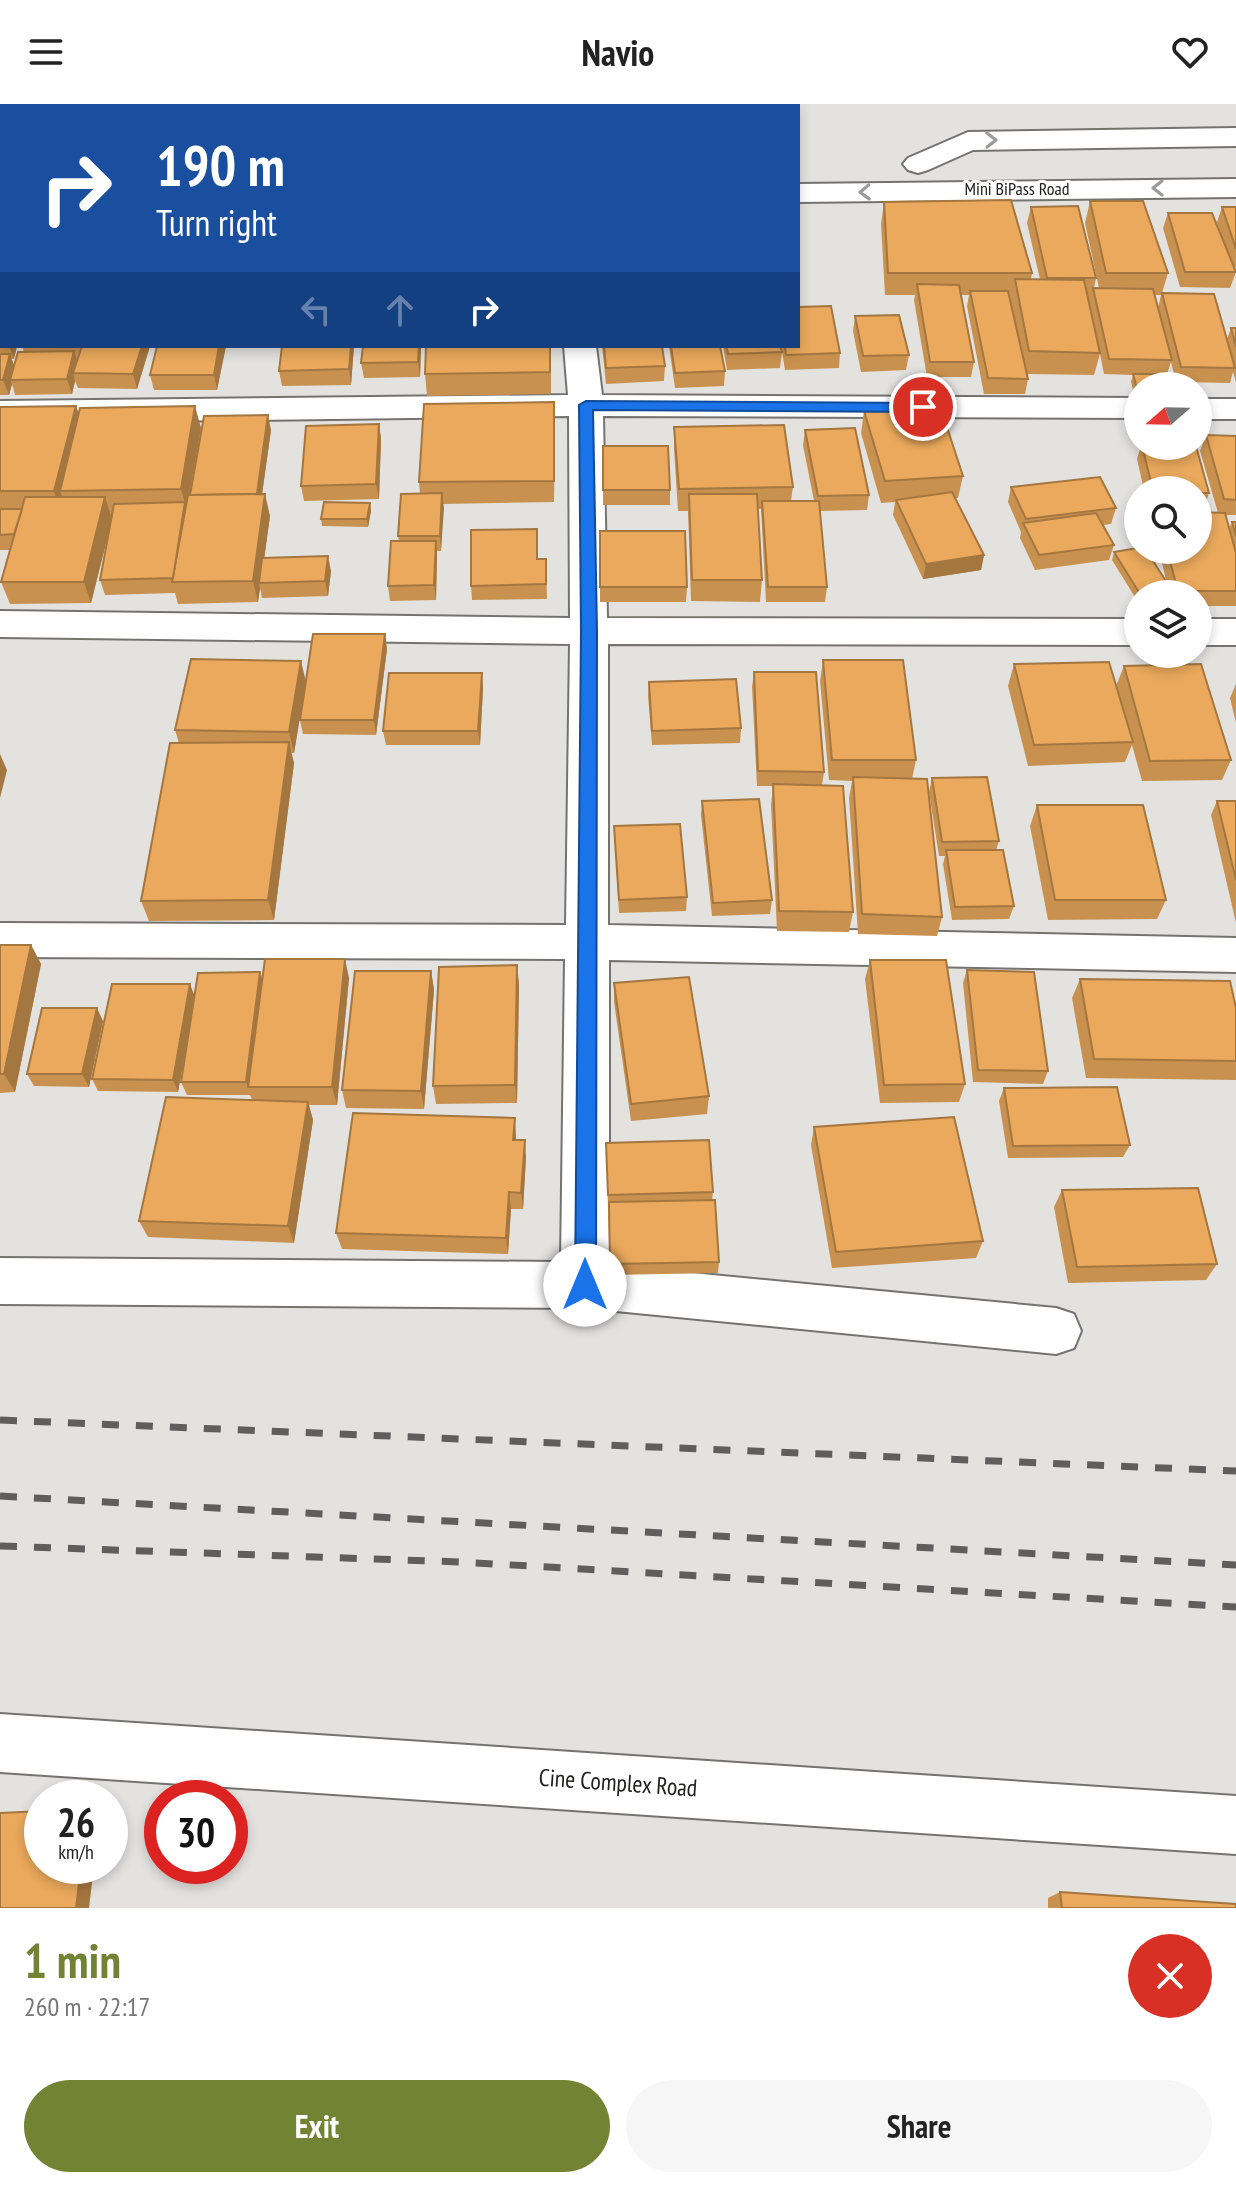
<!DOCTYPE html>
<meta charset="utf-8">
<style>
body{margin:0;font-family:"PT Sans Narrow",sans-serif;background:#f6f6f6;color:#222;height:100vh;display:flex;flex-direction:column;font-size:30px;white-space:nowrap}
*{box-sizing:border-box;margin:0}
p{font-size:26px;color:#767676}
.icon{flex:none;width:44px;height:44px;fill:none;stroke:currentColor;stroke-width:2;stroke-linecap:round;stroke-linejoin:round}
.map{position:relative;height:1804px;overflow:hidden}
.side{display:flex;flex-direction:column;background:#fff;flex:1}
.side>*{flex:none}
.hud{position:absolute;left:0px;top:0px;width:800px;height:244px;box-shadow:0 4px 12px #0003;background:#1a4fa0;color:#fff;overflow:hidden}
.needle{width:52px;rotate:250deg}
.tools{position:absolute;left:1124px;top:268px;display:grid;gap:16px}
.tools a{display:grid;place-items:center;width:88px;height:88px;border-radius:50%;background:#fff;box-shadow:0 4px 12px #0003;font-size:40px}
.speed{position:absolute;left:24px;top:1676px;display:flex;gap:16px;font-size:40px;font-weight:700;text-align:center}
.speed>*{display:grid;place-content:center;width:104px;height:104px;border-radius:50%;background:#fff;box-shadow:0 4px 12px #0003;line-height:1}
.speed small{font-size:20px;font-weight:400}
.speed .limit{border:12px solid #d22;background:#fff;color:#111}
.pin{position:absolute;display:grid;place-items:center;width:68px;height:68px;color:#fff;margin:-34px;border:4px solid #fff;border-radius:50%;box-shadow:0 2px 8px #0007}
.me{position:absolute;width:88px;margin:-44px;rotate:0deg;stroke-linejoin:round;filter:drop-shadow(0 0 6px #0008)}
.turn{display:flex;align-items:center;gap:28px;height:168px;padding:0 24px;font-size:36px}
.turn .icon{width:104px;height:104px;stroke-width:2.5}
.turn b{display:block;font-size:56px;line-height:68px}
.lanes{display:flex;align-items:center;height:76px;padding:0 24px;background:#0003;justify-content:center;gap:40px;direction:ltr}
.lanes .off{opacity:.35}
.round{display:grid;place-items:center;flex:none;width:84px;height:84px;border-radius:42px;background:#f6f6f6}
.summary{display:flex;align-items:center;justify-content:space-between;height:136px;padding:0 24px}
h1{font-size:48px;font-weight:700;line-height:60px;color:#728333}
.cta{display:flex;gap:16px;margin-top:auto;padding:16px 24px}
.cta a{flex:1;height:92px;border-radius:48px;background:#728333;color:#fff;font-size:32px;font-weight:700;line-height:92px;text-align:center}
.cta a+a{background:#f6f6f6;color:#222}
header{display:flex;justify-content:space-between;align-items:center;height:104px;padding:0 24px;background:#fff;font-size:36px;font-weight:700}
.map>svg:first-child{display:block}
</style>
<header><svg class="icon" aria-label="menu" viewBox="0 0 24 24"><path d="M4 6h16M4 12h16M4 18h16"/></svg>Navio<svg class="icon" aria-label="heart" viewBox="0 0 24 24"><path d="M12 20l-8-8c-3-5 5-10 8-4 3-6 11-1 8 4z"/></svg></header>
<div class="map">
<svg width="1236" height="1804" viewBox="0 0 1236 1804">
<rect width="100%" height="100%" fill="#e4e2df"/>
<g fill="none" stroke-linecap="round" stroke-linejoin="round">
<g fill="#568fd5" fill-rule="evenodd">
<polygon points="596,0 741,0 594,2"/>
<rect x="0" y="3" width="2" height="18"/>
</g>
<defs>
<g id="street">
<polygon points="564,242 596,242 602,291 1138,294 1138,314 603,312 607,514 1138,515 1138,541 608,540 608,821 1236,834 1236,868 609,856 609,1161 1056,1204 1074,1210 1081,1227 1074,1244 1056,1250 585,1204 0,1200 0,1154 561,1158 565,855 0,853 0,819 566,821 570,540 0,533 0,507 570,514 569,312 0,319 0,297 568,291"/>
<rect x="1198" y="295" width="38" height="20"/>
<rect x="1198" y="515" width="38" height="26"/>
</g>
<g id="secondary">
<polygon points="1236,24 1236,42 973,46 928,66 918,69 908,66 903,60 908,54 968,28"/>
<polygon points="1236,75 1236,93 798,98 798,80"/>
<rect x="0" y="80" width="2" height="18"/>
<polygon points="0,1610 1236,1692 1236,1750 0,1668"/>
</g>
</defs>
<use href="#street" stroke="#757370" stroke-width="4"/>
<use href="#secondary" stroke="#757370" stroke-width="4"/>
<use href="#street" fill="#fff" fill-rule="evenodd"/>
<use href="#secondary" fill="#fff" fill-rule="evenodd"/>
<g stroke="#5f5e5c" stroke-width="7" stroke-dasharray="17 17" stroke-linecap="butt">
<polyline points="0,1316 1236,1367"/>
<polyline points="0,1392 1236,1461"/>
<polyline points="0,1442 460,1458 1236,1503"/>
</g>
</g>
<g fill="#c9914f" fill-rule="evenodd">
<path d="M1090,97l78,72 -6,20 65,46 4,-11h5v54l-3,-10 -3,11 -52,-1 -40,4v16h-2l-5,-20 2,-7 -29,-1 -4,-20 -6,21 -67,-1 1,5 -3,15h-41l-17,-88 2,-11h-8l13,67 -3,15h-44l-13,-77 1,-5h-30l-4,-71 3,-22 148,71 -1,6h9l-13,-56 4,-16 65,71 -2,10h5l-14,-65zM1154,191h7l-3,13zM1171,258l3,12h-7z"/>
<polygon points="1222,103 1236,103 1236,163 1233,162 1236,168 1230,184 1180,183 1163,124 1168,109 1225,141 1217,118"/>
<polygon points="0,170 2,170 2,242 17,242 14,255 12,255 14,261 24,248 22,242 150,242 137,285 78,284 75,277 72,290 15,291 12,280 9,291 0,291"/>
<polygon points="855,212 909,251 906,266 861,268 853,227"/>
<polygon points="157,242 226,242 217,286 154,286 150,271"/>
<polygon points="354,242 351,281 282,282 279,267"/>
<polygon points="363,242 421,242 420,273 364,274 361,259"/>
<polygon points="551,242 551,290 427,292 425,270"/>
<polygon points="602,242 662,242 665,262 664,277 606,280"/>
<polygon points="669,242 720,242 725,267 724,282 675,284"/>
<polygon points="723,242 780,242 782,248 780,264 727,266"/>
<polygon points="781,242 798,242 840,249 839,264 785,266"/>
<polygon points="554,298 554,398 443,400 441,447 437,447 436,496 390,497 388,482 399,437 398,432 420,390 419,378"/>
<polygon points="76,302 79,310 201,324 190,391 271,326 262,390 270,412 264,453 331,467 328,492 262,494 260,484 258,498 178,500 175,489 105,491 100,476 112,415 91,499 10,500 1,478 10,446 0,446 0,303"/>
<polygon points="864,307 963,372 958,394 955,394 984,451 981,466 923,475 893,411 895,398 881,399 861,329"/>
<polygon points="379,320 381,335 379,395 304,397 301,382"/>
<polygon points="674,323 793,383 791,397 814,397 803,341 805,326 869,391 867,406 820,407 827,483 825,498 766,498 761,405 758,405 762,476 760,498 691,497 688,407 678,407 674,345"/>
<polygon points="1206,331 1236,332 1236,411 1225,411 1229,425 1232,418 1236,418 1236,502 1198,502 1198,490 1138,490 1138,498 1112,456 1114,448 1166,476 1159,446 1198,446 1218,409 1200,347"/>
<polygon points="603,342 670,386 670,401 603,401"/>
<polygon points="1141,342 1209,389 1204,404 1198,404 1198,386 1144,386 1137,355"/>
<polygon points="1011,383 1116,404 1111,420 1103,421 1114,441 1109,456 1035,466 1020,434 1021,428 1008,398"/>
<polygon points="370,399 371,407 368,423 322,422 321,415"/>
<polygon points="600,427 687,483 686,498 600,498"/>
<polygon points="538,455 546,455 547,495 472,496 471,482"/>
<polygon points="385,530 387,545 376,631 303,630 300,616 302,599 294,649 291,649 294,659 274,816 149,817 141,797 179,639 175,626 306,577"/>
<polygon points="823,556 916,656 912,675 942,813 937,832 858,830 849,694 852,677 829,676 820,577"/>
<polygon points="1014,560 1116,582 1124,562 1231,656 1222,676 1142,677 1132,641 1125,658 1028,662 1008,582"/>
<polygon points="754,568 824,668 822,681 853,808 849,828 777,827 771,701 773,682 757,682 752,583"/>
<polygon points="482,569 483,584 480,641 386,641 383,627"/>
<polygon points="649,578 741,624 740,639 652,641 648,592"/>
<polygon points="1236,580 1236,619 1230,594"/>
<polygon points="932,674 999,737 996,746 1014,802 1009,815 952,816 943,760 945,752 939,752 929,688"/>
<polygon points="702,697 772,796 770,810 712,812 701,711"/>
<polygon points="1217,697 1236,697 1236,819 1211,711"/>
<polygon points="1037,701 1166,796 1157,815 1048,816 1030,722"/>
<polygon points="614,722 687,793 686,807 619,809"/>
<polygon points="0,841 31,841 41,860 15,988 0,989"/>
<polygon points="870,856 965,980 959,998 880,999 865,875"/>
<polygon points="517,861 519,881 517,999 436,1000 433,982"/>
<polygon points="967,866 1048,967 1043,980 973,978 963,879"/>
<polygon points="431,867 434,886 424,1005 346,1004 342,986"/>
<polygon points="260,868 262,875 349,874 337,1001 309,1001 313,1016 294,1139 148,1133 139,1117 252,996 250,991 187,991 181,978 189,928 178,988 98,987 92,975 194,891"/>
<polygon points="1080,875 1236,904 1236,976 1086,974 1072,894"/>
<polygon points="614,879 709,992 707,1010 631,1017 614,898"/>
<polygon points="103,917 89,983 34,982 27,970"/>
<polygon points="1004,984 1130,1041 1123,1053 1008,1054 999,997"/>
<polygon points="814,1023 983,1137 976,1154 832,1164 811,1041"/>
<polygon points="516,1032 516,1036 526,1053 523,1105 511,1105 508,1150 342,1145 336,1129"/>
<polygon points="606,1039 713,1088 712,1096 719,1158 718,1169 610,1171"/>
<polygon points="1062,1086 1217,1160 1206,1176 1068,1179 1054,1103"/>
<polygon points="1060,1788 1236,1804 1048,1804 1048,1794"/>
</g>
<g fill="#a47640">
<polygon points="9,242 17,242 14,255"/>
<polygon points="142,242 150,242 137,285 133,270"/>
<polygon points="219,242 226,242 217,286 214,271"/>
<polygon points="351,242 354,242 351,281 349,265"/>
<polygon points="419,242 421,242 420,273 418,258"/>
<polygon points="74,247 79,262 73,269 75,277 72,290 67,275"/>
<polygon points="10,250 15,265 10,276 12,280 9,291 3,276"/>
<polygon points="554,298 555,320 554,398"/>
<polygon points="76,302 83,324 60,387 64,397 61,408 54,387"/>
<polygon points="195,302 201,324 174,474 185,399 181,385"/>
<polygon points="268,311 271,326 260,405 257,390"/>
<polygon points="379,320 381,335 379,395 376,380"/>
<polygon points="442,389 444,404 441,447 440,432"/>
<polygon points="265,390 270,412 261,479 259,479 260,484 258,498 253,477"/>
<polygon points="105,393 112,415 91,499 84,478"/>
<polygon points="370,399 371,407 368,423 367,415"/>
<polygon points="436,437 437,452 436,496 434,481"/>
<polygon points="984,451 981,466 923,475 926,460"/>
<polygon points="328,452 331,467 328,492 325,477"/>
<polygon points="1171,485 1169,490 1144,490"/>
<polygon points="385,530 387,545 376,631 374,616"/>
<polygon points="301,557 306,578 294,649 289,628"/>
<polygon points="482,569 483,584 480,641 478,627"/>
<polygon points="289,638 294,659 274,816 268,796"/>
<polygon points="0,650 7,666 0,694"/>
<polygon points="31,841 41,860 15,988 4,970"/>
<polygon points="345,855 349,874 337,1001 332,983"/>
<polygon points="517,861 519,881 517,999 515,981"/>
<polygon points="431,867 434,886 424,1005 421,987"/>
<polygon points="260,868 265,882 248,983 246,978"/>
<polygon points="190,880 195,893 178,988 173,976"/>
<polygon points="97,904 103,917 89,983 82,970"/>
<polygon points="308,998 313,1016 294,1139 288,1122"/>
<polygon points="515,1014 516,1032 515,1053 513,1036"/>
<polygon points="525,1036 526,1053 523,1105 521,1089"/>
<polygon points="509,1088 511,1105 508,1150 506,1134"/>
<polygon points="81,1762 94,1762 89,1804 76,1804"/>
</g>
<g fill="#eaa95c" stroke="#a47640" stroke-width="2">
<polygon points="1011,96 1032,169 888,169 884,98"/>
<polygon points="1090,97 1143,97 1168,169 1106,169"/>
<polygon points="1078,102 1096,174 1047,174 1031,103"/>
<polygon points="1222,103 1236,103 1236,145"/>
<polygon points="1168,109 1212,109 1236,168 1185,168"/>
<rect x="0" y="170" width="2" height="63"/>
<polygon points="1015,175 1084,176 1100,249 1029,247"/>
<polygon points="917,180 959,181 974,258 930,258"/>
<polygon points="1093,184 1153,185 1172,256 1109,255"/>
<polygon points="970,187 1008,187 1028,275 988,274"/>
<polygon points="1162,189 1214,190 1235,264 1181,263"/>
<polygon points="831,202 840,249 786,251 785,242 798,242 798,203"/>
<polygon points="899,211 909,251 863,252 855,212"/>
<polygon points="1231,224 1236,224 1236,243"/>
<polygon points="82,242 142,242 133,270 73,269"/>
<polygon points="157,242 219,242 214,271 150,271"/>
<polygon points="282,242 351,242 349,265 279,267"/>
<polygon points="363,242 419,242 418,258 361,259"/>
<polygon points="426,242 550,242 550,268 425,270"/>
<polygon points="604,242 662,242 665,262 606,264"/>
<polygon points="671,242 720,242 725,267 675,269"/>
<polygon points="726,242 780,242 782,248 728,250"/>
<polygon points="74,247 67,275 10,276 18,248"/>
<polygon points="0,250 10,250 3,276 0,276"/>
<polygon points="1133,270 1175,270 1179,282 1138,282 1138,288"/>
<polygon points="554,298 554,377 419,378 424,300"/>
<polygon points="76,302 54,387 0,387 0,303"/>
<polygon points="195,302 181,385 60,387 80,304"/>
<polygon points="940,302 963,372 885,377 864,307"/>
<polygon points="268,311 257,390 190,391 204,312"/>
<polygon points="379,320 376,380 301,382 306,322"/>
<polygon points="784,321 793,383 679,385 674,323"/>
<polygon points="855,324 869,391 818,392 805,326"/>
<polygon points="1206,331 1236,332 1236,396 1224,395"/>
<polygon points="603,342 668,342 670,386 603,386"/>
<polygon points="1142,342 1196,342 1209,389 1198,389 1198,386 1153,386"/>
<polygon points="1100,373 1116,404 1026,415 1011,383"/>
<polygon points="952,388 984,451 926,460 896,396"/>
<polygon points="442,389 440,432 398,432 401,390"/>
<polygon points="265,390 253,477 172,478 188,391"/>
<polygon points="689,390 757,390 762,476 692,476"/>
<polygon points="25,393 105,393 84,478 1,478"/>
<polygon points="762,397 819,397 827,483 768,483"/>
<polygon points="185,398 173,474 100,476 114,400"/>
<polygon points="324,398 370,399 367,415 321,415"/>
<polygon points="0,405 22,405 14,430 0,431"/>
<polygon points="1198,408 1225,409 1236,449 1236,487 1178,487 1167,446 1198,446"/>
<polygon points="1096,409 1114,441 1039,451 1023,419"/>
<polygon points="1232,418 1236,418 1236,432"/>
<polygon points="537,425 537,455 546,455 546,480 471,482 471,426"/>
<polygon points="600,427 685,427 687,483 600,483"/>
<polygon points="391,437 436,437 434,481 388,482"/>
<polygon points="1138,444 1138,446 1146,446 1171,485 1140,490 1114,448"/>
<polygon points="328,452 325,477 259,479 262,454"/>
<polygon points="313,530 385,530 374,616 300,616"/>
<polygon points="191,555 301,557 289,628 175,626"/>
<polygon points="823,556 903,556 916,656 832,656"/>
<polygon points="1109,558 1133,638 1034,641 1014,560"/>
<polygon points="1201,560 1231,656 1150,657 1124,562"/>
<polygon points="754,568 816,568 824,668 758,667"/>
<polygon points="389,569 482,569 478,627 383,627"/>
<polygon points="736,575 741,624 652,627 649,578"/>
<polygon points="289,638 268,796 141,797 170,639"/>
<polygon points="853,673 927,675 942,813 862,810"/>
<polygon points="987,673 999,737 942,738 932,674"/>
<polygon points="773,680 843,682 853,808 779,807"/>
<polygon points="759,695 772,796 713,799 702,697"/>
<polygon points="1217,697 1236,697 1236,776"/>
<polygon points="1037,701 1143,701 1166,796 1055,796"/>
<polygon points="680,720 687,793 619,796 614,722"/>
<polygon points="946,746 1003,746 1014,802 955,803"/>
<polygon points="0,841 31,841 4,970 0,970"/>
<polygon points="265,855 345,855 332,983 248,983"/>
<polygon points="870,856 946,856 965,980 884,981"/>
<polygon points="517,861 515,981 433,982 439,863"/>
<polygon points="967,866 1034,868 1048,967 978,966"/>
<polygon points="355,867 431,867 421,987 342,986"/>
<polygon points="260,868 246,978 181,978 198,869"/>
<polygon points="689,873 709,992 631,1000 614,879"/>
<polygon points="1080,875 1230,877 1236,904 1236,957 1094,955"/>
<polygon points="112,880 190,880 173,976 92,975"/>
<polygon points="42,904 97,904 82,970 27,970"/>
<polygon points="1117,983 1130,1041 1013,1042 1004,984"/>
<polygon points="166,993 308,998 288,1122 139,1117"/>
<polygon points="353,1009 515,1014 513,1036 525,1036 521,1089 509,1088 506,1134 336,1129"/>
<polygon points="954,1013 983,1137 836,1148 814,1023"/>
<polygon points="709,1036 713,1088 608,1091 606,1039"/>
<polygon points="1198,1084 1217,1160 1077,1163 1062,1086"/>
<polygon points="715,1096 719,1158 610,1160 609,1098"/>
<polygon points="42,1707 42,1762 81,1762 76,1804 0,1804 0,1709"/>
<polygon points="1060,1788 1236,1800 1236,1804 1062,1804"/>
</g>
<defs><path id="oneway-chevron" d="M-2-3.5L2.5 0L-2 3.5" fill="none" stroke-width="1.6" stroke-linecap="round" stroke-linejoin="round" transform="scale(2)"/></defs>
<g stroke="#9c9b9b">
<use href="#oneway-chevron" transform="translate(991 36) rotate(-1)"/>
<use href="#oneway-chevron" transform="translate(1158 84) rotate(180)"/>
<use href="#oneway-chevron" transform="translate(865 88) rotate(178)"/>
</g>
<polygon fill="#1a73e8" stroke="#114b97" stroke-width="2" points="586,297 923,299 930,303 923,308 593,306 597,527 596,1181 593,1187 585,1190 578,1187 575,1181 581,527 579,301"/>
<g text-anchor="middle" stroke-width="6" stroke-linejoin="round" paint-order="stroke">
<g font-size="18" fill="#222120" stroke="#fff">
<text x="1017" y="91">Mini BiPass Road</text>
</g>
<g font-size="24" fill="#222120" stroke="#fff">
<text transform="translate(618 1679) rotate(4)" y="8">Cine Complex Road</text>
</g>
</g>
</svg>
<div class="tools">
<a><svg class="needle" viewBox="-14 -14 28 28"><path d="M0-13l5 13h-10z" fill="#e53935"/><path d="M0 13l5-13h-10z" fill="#767676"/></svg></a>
<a><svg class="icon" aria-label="search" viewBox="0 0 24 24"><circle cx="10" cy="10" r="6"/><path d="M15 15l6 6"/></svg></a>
<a><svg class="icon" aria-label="layers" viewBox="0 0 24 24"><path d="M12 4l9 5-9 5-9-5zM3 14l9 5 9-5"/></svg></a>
</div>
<div class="speed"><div>26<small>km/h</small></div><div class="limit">30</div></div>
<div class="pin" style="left:923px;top:303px;background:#d93025"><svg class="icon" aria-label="arrive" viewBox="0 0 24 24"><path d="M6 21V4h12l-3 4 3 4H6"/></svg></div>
<svg class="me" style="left:585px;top:1181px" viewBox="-20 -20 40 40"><circle r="19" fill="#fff"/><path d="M0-13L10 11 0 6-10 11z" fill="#1a73e8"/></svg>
<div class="hud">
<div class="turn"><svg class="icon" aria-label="right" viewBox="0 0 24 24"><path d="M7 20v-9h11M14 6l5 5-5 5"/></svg><div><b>190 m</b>Turn right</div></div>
<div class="lanes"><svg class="icon off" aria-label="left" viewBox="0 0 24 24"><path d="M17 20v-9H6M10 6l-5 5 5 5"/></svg><svg class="icon off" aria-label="ahead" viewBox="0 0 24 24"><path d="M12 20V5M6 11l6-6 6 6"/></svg><svg class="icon" aria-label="right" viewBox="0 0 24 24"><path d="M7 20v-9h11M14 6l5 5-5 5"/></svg></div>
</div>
</div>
<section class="side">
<div class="summary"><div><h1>1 min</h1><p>260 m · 22:17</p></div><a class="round" style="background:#d93025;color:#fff"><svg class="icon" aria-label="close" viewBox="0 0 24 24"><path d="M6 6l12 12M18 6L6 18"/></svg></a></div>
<div class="cta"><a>Exit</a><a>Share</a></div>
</section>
